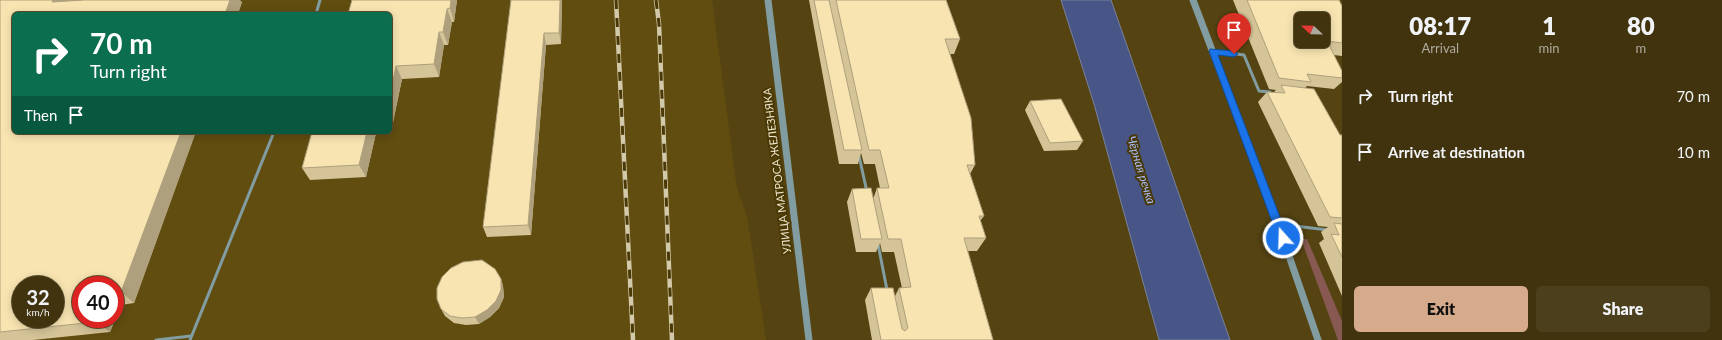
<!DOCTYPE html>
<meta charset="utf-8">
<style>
body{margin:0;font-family:Lato,sans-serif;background:#4b3f1c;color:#f1f3f6;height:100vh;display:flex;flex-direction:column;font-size:15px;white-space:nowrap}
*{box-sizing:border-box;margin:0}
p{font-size:13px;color:#aeaa9e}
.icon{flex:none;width:22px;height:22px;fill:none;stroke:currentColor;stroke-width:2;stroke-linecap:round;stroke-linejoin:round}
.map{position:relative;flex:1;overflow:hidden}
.drawer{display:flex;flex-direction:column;background:#40330e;width:380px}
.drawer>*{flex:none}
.guide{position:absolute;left:12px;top:12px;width:380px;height:122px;border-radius:6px;box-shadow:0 2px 10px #0003,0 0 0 1px #594e2e;background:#0b6e4f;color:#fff;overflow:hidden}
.needle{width:26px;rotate:292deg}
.tools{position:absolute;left:1294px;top:12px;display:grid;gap:8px}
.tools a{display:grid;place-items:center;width:36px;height:36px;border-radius:6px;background:#40330e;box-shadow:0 2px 10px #0003,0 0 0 1px #594e2e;font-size:20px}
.speed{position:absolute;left:12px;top:276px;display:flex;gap:8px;font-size:20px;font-weight:700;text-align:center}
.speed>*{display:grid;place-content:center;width:52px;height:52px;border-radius:50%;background:#40330e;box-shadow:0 2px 10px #0003,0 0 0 1px #594e2e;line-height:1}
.speed small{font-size:10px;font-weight:400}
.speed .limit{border:6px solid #d22;background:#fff;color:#111}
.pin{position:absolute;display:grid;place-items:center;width:34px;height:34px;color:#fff;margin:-41px -17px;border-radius:50% 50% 50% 0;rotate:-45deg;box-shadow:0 0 4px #0007}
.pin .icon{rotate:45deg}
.me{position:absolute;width:44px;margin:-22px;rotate:340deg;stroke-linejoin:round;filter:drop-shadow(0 0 3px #0008)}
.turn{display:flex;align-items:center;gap:14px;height:84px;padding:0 12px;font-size:18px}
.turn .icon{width:52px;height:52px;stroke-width:2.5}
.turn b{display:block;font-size:28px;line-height:34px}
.then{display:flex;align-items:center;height:38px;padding:0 12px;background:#0003;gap:8px;font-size:15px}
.eta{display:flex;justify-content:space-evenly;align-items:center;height:68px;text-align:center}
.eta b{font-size:24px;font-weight:800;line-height:28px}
.primary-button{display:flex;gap:8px;margin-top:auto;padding:8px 12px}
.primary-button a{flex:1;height:46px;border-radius:6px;background:#d6ab8b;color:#111;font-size:16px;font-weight:800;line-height:46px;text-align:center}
.primary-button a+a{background:#4b3f1c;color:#f1f3f6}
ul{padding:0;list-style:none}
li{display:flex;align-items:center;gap:12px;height:56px;padding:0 12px}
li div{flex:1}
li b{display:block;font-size:15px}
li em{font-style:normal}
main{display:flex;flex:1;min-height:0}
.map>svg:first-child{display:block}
</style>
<main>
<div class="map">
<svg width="1342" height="340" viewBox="0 0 1342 340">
<rect width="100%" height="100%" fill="#554412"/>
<path fill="#614d10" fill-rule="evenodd" d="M0,0h712l25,189 10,27 19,124h-766zM14,14h376v118h-376zM21,285h34v34h-34zM81,285h34v34h-34z"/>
<polygon fill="#885952" points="1301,239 1307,239 1342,321 1342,340 1338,340"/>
<polygon fill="#475686" stroke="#79819b" points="1061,0 1111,0 1230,340 1159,340 1094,104"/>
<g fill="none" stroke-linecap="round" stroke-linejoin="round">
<g stroke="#819da1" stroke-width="3">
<polyline points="316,14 320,0"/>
<polyline points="1214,51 1244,55 1259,91 1270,92"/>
<polyline points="859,156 867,192"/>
<polyline points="1278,224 1328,230"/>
<polyline points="878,244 887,290"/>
<polyline points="156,340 191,336"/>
<polyline points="190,340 274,132"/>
</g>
<g stroke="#819da1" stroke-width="7">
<polyline points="768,0 809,340"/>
<polyline points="1193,0 1278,224 1318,340"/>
</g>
<defs>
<g id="rail">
<polyline points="616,0 633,340"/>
<polyline points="656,0 659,24 672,340"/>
</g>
</defs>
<use href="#rail" stroke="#d3c9ab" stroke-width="4.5"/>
<use href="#rail" stroke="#4a3904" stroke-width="3" stroke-dasharray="9" stroke-linecap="butt"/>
</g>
<g fill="#d5c498" fill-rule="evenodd">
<path d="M0,0l242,2 -108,301 -13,2 -11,27 -77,8h-33zM115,285v34h-34z"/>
<polygon points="352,0 457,0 454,22 452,22 448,45 444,45 439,77 402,79 391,132 376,133 366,177 310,180 302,168 312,132 390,132 390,14"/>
<polygon points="511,0 562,0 561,44 546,45 531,235 487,237 483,227"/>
<polygon points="809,0 946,0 960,39 954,54 950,54 975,165 970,174 984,216 980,221 986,238 977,251 968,251 993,340 872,340 865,300 871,288 895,296 899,288 902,288 894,252 882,252 880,243 876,252 856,252 847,202 852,189 873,199 877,188 880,188 875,164 864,164 861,153 858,164 839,164"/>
<polygon points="1233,0 1339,0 1342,6 1342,56 1334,55 1342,71 1342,82 1334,89 1307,86 1305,88 1340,135 1342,135 1342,296 1319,243 1324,239 1321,232 1328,227 1318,226 1258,102 1267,92 1274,92 1276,90 1269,89"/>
<polygon points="1030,101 1083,141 1077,150 1044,151 1025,110"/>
<polygon points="501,279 503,286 504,297 499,308 490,317 479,324 466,325 454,323 445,316 441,309"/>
</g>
<g fill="#aea07c">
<polygon points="53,0 72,0 64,14 52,2"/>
<polygon points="230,0 240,0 242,2 238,14 225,14"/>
<polygon points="451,0 457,0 454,22 450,8"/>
<polygon points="560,0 562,0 561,44 559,33"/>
<polygon points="447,9 452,22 448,45 443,32"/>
<polygon points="439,32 444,45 439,77 434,64"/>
<polygon points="544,33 546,45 531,235 528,225"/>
<polygon points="396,66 402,79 391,132 390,130 390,95"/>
<polygon points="181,132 196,132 134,303 121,292"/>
<polygon points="367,132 375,132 376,133 366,177 359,165"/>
<polygon points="501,279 503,286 504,297 499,308 490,317 479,324 475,317"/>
<polygon points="115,300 121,305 110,332 95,322 97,319 115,319"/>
</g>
<g fill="#f8e4b1" stroke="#aea07c" fill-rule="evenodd">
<path d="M0,0h53l-1,2 32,-2h146l-5,14h-211v118h167l-60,160 -6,1v-8h-34v34h16l-2,3 -95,10zM21,285h34v34h-34z"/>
<polygon points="352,0 451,0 450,8 447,9 443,32 439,32 434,64 396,66 390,95 390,14 348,14"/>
<polygon points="511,0 560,0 559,33 544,33 528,225 483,227"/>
<polygon points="814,0 829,0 862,150 844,150"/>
<polygon points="836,0 946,0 960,39 945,39 971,118 975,165 967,165 984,216 979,216 986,238 964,238 993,340 881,340 871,288 893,288 902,329 905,331 908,328 899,288 911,287 901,239 888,239 877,188 889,188 880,150 869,150"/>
<path d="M1247,0h92l3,6v37l-15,-2 15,30v7l-35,-4 4,8 -32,-4zM1301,19h22v22h-22z"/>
<polygon points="1281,85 1314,89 1340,135 1342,135 1342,218 1330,217 1267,92 1285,93"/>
<polygon points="1061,99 1083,141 1050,143 1030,101"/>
<polygon points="312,132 367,132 359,165 302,168"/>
<polygon points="871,188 882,239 861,239 852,189"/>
<polygon points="1334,223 1342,224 1342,257 1331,234 1339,235"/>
<polygon points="482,260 495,269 501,279 501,290 496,301 487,310 475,317 462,318 450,316 441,309 437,299 437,288 442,277 451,268 463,262"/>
</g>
<polygon fill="#1a73e8" stroke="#114b97" points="1210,49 1234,51 1238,54 1234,57 1218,55 1288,238 1286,241 1283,243 1279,241 1278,238 1209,51"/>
<g text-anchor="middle" stroke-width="4" stroke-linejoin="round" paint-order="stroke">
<g font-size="11" fill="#eee5cc" stroke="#4a3904">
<text transform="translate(777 171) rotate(-97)" y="4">УЛИЦА МАТРОСА ЖЕЛЕЗНЯКА</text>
</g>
<g font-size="12" font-style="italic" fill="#a8bdf9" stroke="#4a3904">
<text transform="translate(1141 170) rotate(73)" y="4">Чёрная речка</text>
</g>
</g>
</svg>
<div class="tools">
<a><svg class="needle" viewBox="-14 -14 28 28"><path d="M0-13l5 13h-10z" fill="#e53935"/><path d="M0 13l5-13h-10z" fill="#aeaa9e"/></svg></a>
</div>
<div class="speed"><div>32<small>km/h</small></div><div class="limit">40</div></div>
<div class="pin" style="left:1234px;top:54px;background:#d93025"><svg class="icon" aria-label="arrive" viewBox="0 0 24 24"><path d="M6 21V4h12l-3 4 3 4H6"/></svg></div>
<svg class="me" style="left:1283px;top:238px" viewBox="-20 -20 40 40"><circle r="17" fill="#1a73e8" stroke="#fff" stroke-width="3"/><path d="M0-11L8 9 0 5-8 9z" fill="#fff"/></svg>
<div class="guide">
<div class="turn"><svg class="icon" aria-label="right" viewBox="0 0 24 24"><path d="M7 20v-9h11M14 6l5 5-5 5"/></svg><div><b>70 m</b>Turn right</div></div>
<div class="then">Then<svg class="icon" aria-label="arrive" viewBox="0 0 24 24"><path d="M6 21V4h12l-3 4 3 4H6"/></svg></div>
</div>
</div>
<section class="drawer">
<div class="eta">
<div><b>08:17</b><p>Arrival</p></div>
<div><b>1</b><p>min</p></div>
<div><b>80</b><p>m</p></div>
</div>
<ul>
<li><svg class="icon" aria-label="right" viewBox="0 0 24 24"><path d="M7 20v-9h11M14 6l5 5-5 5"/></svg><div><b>Turn right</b></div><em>70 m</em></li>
<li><svg class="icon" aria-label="arrive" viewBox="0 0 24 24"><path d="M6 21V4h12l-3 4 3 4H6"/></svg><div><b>Arrive at destination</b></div><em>10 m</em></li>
</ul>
<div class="primary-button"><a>Exit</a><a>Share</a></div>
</section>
</main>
